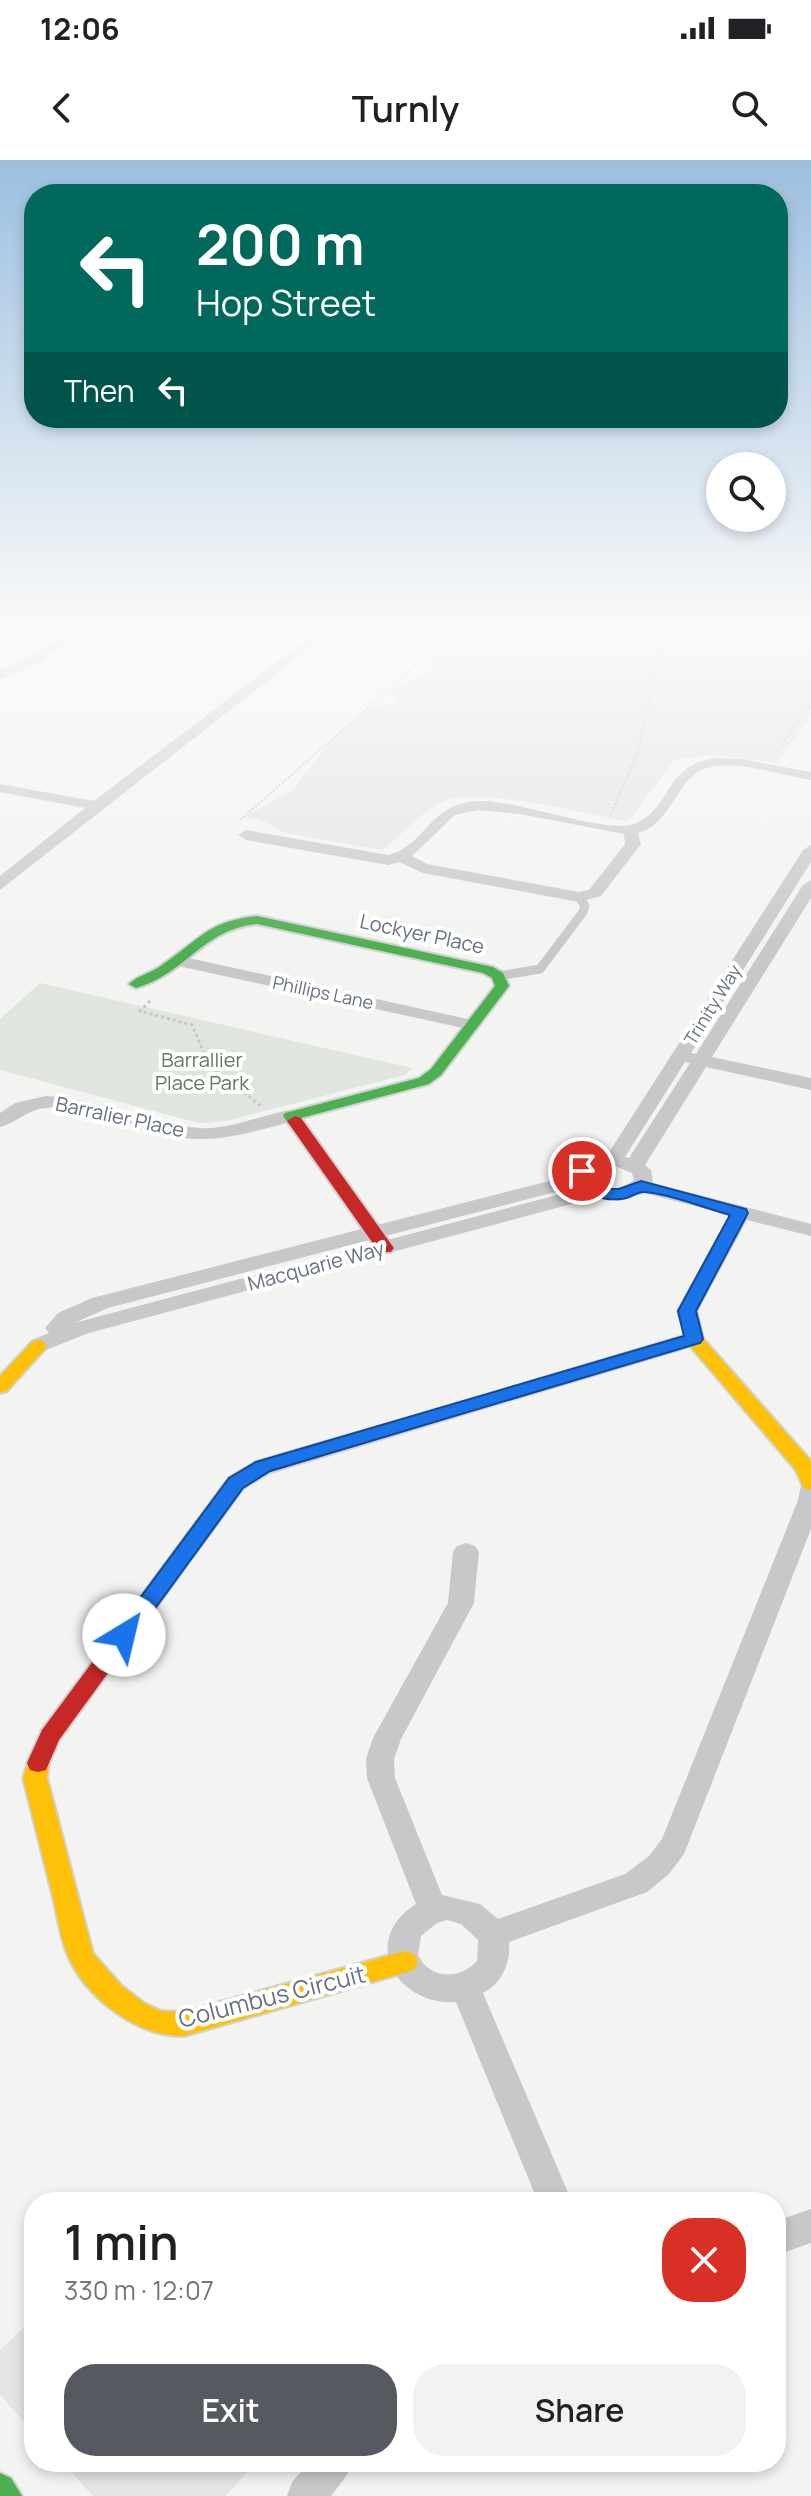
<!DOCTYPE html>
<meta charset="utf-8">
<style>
body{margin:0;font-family:Manrope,sans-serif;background:#f2f2f2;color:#202124;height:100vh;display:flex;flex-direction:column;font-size:30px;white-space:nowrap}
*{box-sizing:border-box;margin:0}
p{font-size:26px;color:#757577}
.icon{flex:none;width:44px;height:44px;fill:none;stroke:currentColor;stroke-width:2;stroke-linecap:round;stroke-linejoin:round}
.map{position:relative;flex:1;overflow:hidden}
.sheet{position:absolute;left:24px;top:2032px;width:762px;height:280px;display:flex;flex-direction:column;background:#fff;border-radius:32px;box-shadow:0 4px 12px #0003}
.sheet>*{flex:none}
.guide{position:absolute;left:24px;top:24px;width:764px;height:244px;border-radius:32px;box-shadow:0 4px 12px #0003;background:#00695c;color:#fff;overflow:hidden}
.fabs{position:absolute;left:706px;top:292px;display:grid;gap:16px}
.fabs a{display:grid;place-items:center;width:80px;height:80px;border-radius:50%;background:#fff;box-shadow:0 4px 12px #0003;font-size:40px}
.pin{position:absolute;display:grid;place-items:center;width:68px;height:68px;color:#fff;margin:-34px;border:4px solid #fff;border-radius:50%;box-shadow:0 2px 8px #0007}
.me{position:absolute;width:88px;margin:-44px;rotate:36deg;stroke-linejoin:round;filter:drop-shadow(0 0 6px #0008)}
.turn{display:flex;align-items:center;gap:28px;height:168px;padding:0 40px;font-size:36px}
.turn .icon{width:104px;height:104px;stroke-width:2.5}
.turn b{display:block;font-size:56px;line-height:68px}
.then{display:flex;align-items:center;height:76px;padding:0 40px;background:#0003;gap:16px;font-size:30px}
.round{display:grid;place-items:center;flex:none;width:84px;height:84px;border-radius:32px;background:#f2f2f2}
.headline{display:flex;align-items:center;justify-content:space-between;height:136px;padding:0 40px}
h1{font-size:48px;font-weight:600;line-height:60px}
.primary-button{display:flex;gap:16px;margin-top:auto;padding:16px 40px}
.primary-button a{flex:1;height:92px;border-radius:32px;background:#56595f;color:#fff;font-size:32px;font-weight:600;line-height:92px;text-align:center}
.primary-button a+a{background:#f2f2f2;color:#202124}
.status{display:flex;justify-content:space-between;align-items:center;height:56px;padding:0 40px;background:#fff;direction:ltr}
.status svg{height:22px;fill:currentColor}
header{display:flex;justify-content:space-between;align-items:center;height:104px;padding:0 40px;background:#fff;font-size:36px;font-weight:600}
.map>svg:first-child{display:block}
</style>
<div class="status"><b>12:06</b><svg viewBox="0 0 49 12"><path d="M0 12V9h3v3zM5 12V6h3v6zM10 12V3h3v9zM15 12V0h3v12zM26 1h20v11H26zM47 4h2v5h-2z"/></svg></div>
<header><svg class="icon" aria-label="back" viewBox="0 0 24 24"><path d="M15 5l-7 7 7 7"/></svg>Turnly<svg class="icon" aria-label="search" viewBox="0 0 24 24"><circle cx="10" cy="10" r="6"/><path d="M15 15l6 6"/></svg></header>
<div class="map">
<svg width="811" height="2336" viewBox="0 0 811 2336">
<rect width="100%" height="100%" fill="#f3f3f2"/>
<g fill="#e3e5e5">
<polygon points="34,2158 34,2272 0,2235 0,2190"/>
<polygon points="62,2302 256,2302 226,2336 93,2336"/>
</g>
<g fill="#e1e5e0">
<path d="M458,465h353v92l-33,46 -63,-8 -41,5 -43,58 -7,3c-40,-8 -151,-36 -184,-18 -22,11 -38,32 -58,47l-97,-17 -20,-11 -20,-6 48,-26 39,-52 42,-32 20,-3 3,-7 -8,-5c17,-14 31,-11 47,-24l-9,-9z"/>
<polygon points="40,823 412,908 405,915 226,961 199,963 0,910 0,859"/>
</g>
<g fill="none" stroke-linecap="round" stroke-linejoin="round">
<defs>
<g id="fast">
<path d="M257,756l236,51 10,6 6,13 -68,89 -12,9 -128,34v6h-12l-6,-8 2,-3 134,-35 12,-9 64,-83 -3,-8 -9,-5 -226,-49c-56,6 -69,49 -121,64l-7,-4c9,-9 23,-11 33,-19 39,-26 44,-43 95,-49z"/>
<polygon points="0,2313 11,2318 22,2336 0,2336"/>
</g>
<g id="slow">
<polygon points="694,1173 700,1175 811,1301 811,1330 804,1328 795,1309 690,1186 416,1268 406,1262 409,1258"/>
<polygon points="38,1180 44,1182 47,1186 44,1190 7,1231 0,1233 0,1216 32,1182"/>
<path d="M38,1594l8,2 3,7 -2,15 46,175 28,32 23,18 17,8 23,1 221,-61 9,3 4,8 -4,8 -230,66c-48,1 -101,-40 -118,-85 -6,-17 -9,-36 -13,-54 -10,-39 -20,-79 -30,-119l7,-22z"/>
</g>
<g id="jam">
<polygon points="295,956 301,958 391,1084 394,1088 391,1092 379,1092 287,961"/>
<polygon points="416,1256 423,1258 426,1262 423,1266 270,1312 243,1328 59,1580 46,1610 38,1612 30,1610 27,1603 42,1570 229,1318 256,1302"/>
</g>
</defs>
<use href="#fast" stroke="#d0d1d1" stroke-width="4"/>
<use href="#slow" stroke="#d0d1d1" stroke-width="4"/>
<use href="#jam" stroke="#d0d1d1" stroke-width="4"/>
<g stroke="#c6c7c8" stroke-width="2" stroke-dasharray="2 2" stroke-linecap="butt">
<polyline points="775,594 811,544"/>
<polyline points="610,656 637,594 663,480 670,465"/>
<polyline points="240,660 462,465"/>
</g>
<polyline stroke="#c6c7c8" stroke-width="3" stroke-dasharray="3 3" stroke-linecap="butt" points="150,841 140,851 192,865 209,905 261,946"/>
<polyline stroke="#c8c8ca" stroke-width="9" points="498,816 540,809 583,752 585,746 579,737"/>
<g fill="#c8c8ca" fill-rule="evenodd">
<polygon points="80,465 94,465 30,508 0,519 0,510 20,502"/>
<polygon points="325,465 339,465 0,730 0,716 85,648 0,632 0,624 94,641"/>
<path d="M714,598l27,1 70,13v8c-31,-5 -68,-19 -100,-13 -35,6 -37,57 -73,66l3,11 -40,52 -22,6 -156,-29 -24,-11 -11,3 -142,-25 -8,-5 8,-5 142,25c40,-10 39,-52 92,-54 39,-1 129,35 157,22 35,-16 26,-56 77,-65zM478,650l42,4 104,20 1,10 -36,46 -10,2 -152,-28 -15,-8 43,-41z"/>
<path d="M811,685v17l-120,191 5,1 107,-169 8,-5v18l-99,159 99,21v12l-105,-23 -61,98 6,5 2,13 158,41v12l-64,-16 -49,91 7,28 -3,5h-16l-10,-33 53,-96 -85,-22 -25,8 -25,-3 -505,135 -51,20 -8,-2 -3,-5 3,-5 19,-8 -4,-5 13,-15 34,-15 481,-123 2,-8 19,-11 14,-2 195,-304zM685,902l5,1 -61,95 -4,-1zM612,1005l20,8 2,7c-14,11 -36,14 -42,-7zM578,1026l2,3 -506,134 34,-15z"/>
<polygon points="175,795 472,860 481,865 472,870 169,804 167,800"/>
<path d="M46,936c53,2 100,28 153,32 31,2 61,-13 92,-18l10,6 -3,4c-40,10 -80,24 -121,17 -43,-8 -87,-34 -132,-29 -18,2 -29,15 -45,19v-14l15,-10z"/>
<path d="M811,1320v49l-127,325 -15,20 -22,18 -138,50c2,20 -7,42 -26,51l89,209h-34l-82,-200c-60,4 -97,-62 -40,-98l-49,-126 -1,-19 7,-21 75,-135 5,-51 4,-6 9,-3 9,3 4,6 -5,51 -73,136 -7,20 1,19 47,117 38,9 18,15 127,-45 24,-18 13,-17 135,-336 5,-21zM447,1760l14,4 17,16 -1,21c-17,19 -47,19 -59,-6l3,-19 16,-13z"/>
<polygon points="811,2049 811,2083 776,2095 776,2061"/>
<polygon points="310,2302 353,2302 347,2315 331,2336 287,2336 292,2322"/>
</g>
<use href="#fast" fill="#4caf50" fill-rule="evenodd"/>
<use href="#slow" fill="#ffc107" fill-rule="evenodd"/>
<use href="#jam" fill="#c62828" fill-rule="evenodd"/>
</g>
<linearGradient id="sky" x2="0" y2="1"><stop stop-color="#9cbfe0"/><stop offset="0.59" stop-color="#fafaf9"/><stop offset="1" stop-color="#fafaf9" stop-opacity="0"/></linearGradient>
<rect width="811" height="792" fill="url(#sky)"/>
<path fill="#1a73e8" stroke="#114b97" stroke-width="2" d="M582,1006l8,5 3,11 14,7h12l22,-8 105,28 2,4 -52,98 7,28 -3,4 -430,128 -27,17 -111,152h-15l-3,-5 3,-6 112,-151 27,-16 428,-126 -6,-25 52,-96c-23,-6 -62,-22 -85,-23 -8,-1 -15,7 -24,7 -18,2 -48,-6 -47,-28z"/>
<g text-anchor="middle" stroke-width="8" stroke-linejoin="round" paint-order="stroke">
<g font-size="18" fill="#667080" stroke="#fff">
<text transform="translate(323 833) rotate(12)" y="6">Phillips Lane</text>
<text transform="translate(713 845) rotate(-58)" y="6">Trinity Way</text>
</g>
<g font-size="20" fill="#667080" stroke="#fff">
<text transform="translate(422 774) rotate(12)" y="7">Lockyer Place</text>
<text transform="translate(120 957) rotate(12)" y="7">Barralier Place</text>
<text transform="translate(316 1106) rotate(-15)" y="7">Macquarie Way</text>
</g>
<g font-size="20" fill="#657764" stroke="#fff">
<text x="202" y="907">Barrallier<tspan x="202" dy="23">Place Park</tspan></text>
</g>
<g font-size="24" fill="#667080" stroke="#fff">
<text transform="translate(272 1837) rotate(-14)" y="8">Columbus Circuit</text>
</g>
</g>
</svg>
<div class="fabs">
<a><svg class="icon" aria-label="search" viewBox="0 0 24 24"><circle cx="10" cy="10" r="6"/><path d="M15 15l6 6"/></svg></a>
</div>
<div class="pin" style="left:582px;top:1011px;background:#d93025"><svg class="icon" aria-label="arrive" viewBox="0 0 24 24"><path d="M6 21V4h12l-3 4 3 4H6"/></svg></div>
<svg class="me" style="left:124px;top:1475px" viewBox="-20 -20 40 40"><circle r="19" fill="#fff"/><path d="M0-13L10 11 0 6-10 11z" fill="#1a73e8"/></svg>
<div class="guide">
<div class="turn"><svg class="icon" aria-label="left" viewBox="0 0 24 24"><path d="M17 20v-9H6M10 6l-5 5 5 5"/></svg><div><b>200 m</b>Hop Street</div></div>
<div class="then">Then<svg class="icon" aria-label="left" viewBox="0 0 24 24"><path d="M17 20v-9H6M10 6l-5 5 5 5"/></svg></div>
</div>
<section class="sheet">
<div class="headline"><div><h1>1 min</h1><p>330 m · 12:07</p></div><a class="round" style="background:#d93025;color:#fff"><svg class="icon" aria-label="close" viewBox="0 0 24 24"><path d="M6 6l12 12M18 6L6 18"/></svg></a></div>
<div class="primary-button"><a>Exit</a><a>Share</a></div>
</section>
</div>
